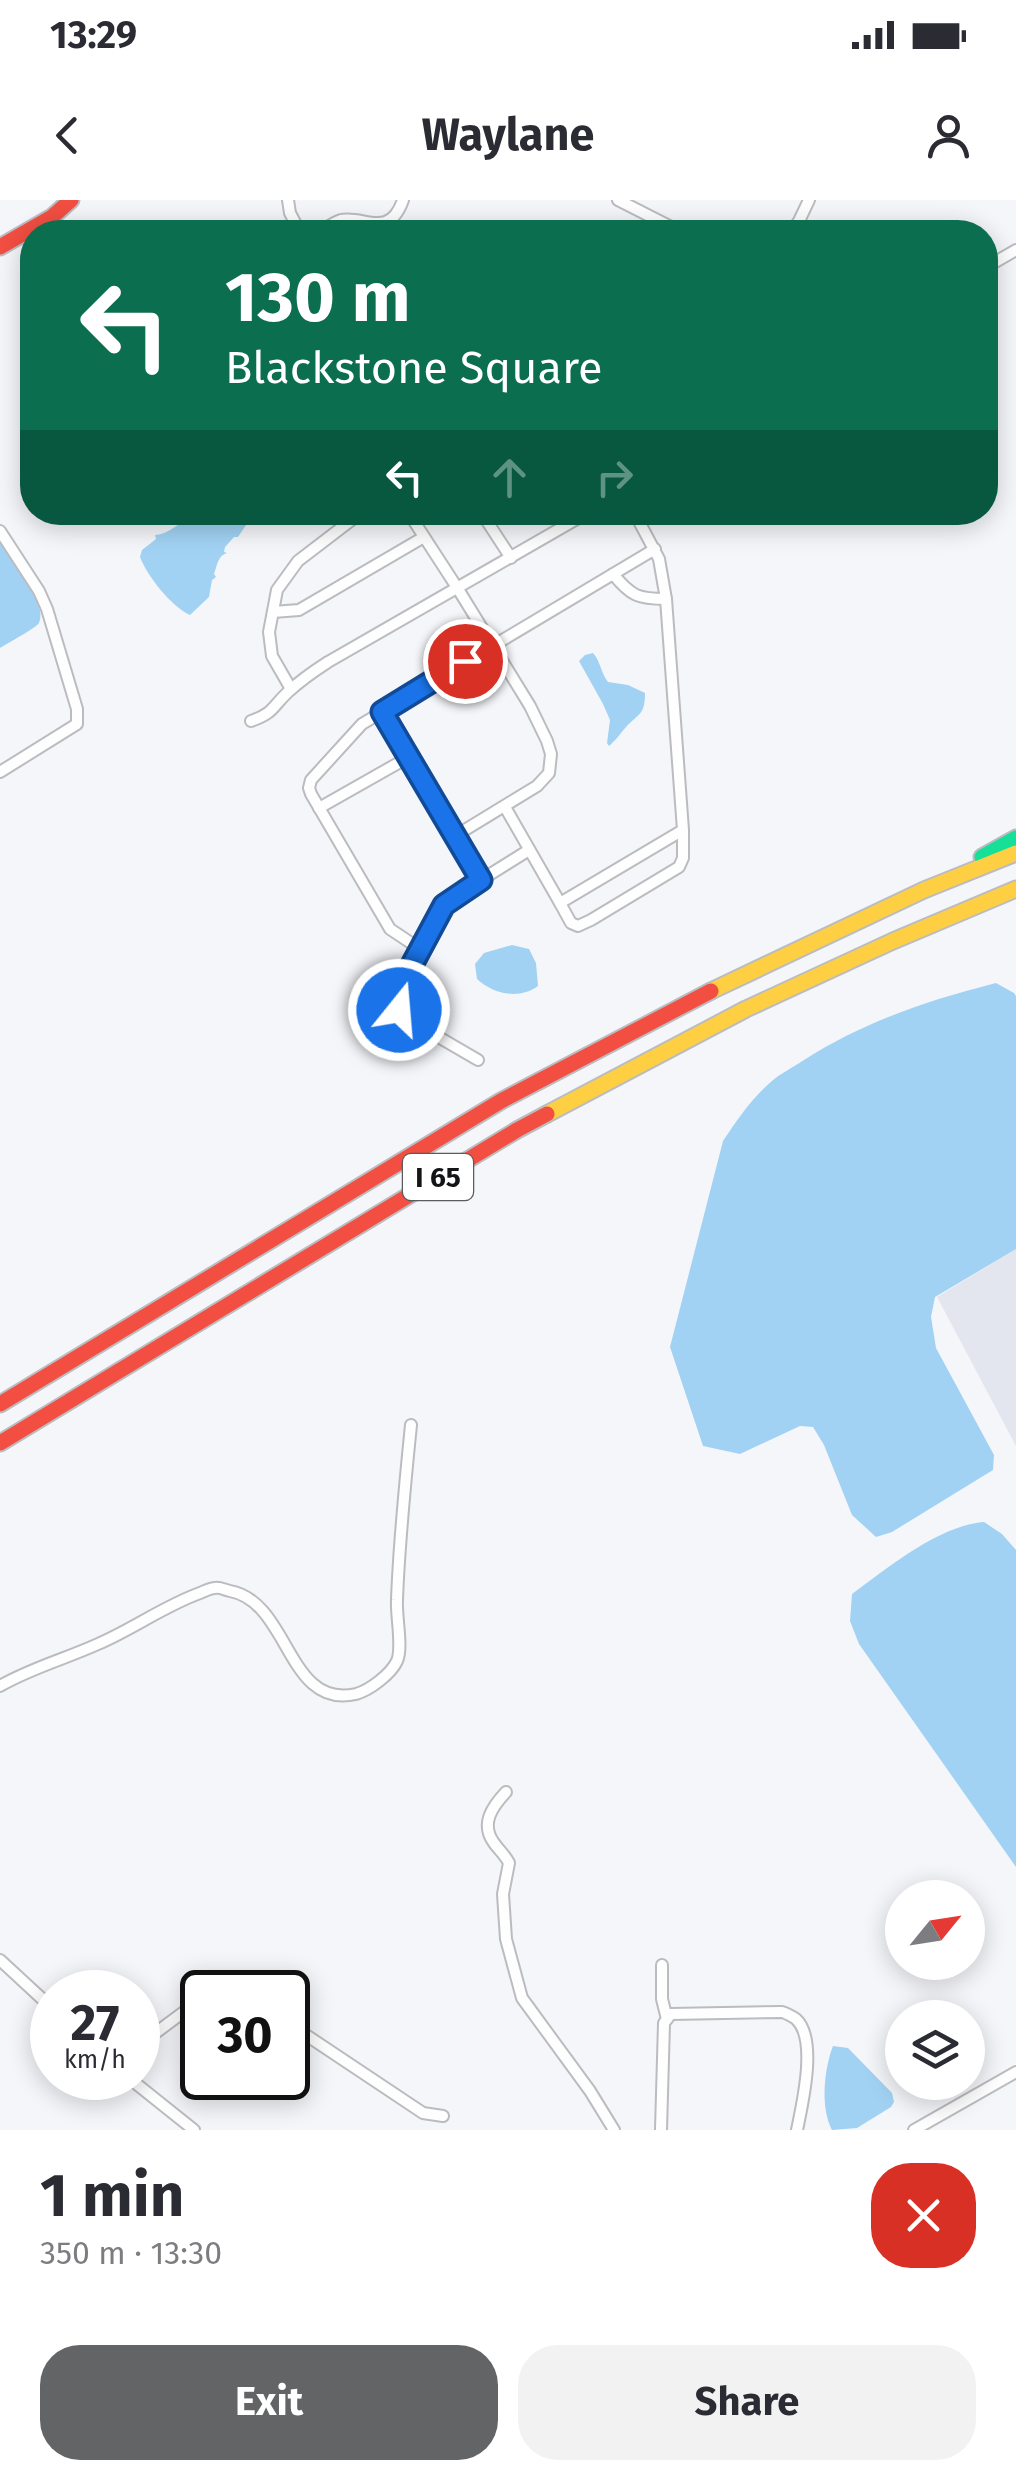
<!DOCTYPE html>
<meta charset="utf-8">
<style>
body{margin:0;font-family:"Fira Sans",sans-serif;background:#f2f2f3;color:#2b2b33;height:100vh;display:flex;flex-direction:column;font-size:38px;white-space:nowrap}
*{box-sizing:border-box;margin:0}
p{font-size:32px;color:#7c7c81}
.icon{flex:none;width:55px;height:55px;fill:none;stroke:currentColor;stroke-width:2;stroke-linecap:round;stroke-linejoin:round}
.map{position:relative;height:1930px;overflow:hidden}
.panel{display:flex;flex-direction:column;background:#fff;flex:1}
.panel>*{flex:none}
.top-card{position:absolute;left:20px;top:20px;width:978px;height:305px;border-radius:40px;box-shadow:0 5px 25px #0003;background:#0b6e4f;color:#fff;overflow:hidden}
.needle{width:65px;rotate:60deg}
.tools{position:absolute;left:885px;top:1680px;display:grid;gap:20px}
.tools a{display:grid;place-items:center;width:100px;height:100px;border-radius:50%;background:#fff;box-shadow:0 5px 25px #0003;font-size:50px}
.speed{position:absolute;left:30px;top:1770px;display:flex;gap:20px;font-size:50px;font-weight:700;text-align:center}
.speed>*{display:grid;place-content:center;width:130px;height:130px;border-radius:50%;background:#fff;box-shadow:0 5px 25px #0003;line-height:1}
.speed small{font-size:25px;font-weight:400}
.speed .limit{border:5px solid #111;border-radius:15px;background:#fff;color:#111}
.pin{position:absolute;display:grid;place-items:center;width:85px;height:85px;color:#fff;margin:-42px;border:5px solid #fff;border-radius:50%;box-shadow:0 2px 10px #0007}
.me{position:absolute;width:110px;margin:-55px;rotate:17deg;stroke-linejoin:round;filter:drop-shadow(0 0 8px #0008)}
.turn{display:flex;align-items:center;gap:35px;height:210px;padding:0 40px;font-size:45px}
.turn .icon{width:130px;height:130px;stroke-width:2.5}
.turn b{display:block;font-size:70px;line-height:85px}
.lanes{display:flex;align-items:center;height:95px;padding:0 40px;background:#0003;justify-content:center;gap:50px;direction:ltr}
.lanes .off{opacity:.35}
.round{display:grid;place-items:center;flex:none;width:105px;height:105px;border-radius:40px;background:#f2f2f3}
.overview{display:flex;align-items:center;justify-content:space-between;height:170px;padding:0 40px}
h1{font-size:60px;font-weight:700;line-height:75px}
.button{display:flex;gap:20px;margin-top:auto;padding:20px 40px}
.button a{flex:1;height:115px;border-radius:40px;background:#636466;color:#fff;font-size:40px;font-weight:700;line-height:115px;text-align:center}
.button a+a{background:#f2f2f3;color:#2b2b33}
.status{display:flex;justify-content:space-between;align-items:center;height:70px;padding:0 50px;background:#fff;direction:ltr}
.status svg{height:28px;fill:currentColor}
header{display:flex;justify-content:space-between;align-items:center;height:130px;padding:0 40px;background:#fff;font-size:45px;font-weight:700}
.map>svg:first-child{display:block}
</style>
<div class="status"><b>13:29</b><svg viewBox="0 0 49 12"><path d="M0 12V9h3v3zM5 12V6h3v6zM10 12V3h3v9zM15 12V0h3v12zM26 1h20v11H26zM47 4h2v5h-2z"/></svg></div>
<header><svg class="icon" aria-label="back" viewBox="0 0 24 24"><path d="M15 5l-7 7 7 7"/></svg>Waylane<svg class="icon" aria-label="person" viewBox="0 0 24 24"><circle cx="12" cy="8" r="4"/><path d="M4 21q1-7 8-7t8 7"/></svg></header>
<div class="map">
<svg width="1016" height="1930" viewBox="0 0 1016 1930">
<rect width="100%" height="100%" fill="#f5f6fa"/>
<polygon fill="#e4e6ef" points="1016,1049 1016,1246 937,1097"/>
<g fill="#a2d2f3">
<path d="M192,313h62l-16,24h-4l-9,10 -1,5 3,1c-9,2 -10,13 -13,21l2,3 -4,3 -3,17 -19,18c-18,-8 -43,-39 -50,-58l2,-7 14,-11 -1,-4c14,-1 27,-13 37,-22z"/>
<path d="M0,342c11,18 49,61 39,81 -3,5 -31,20 -39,25z"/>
<path d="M593,453c7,7 8,20 15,29l20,3 17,8c0,22 -6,20 -19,34 -6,7 -10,13 -17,19l-2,-3 3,-23 -7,-16 -24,-43 6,-6z"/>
<path d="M512,745l17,4 7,14 2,23c-19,14 -45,8 -61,-7l-2,-15 9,-11z"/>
<path d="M996,783l18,10 2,3v253l-81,48 -4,20 5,31 58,107 -1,15 -101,62 -16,5 -24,-22 -28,-70 -11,-18 -13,-1 -60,28 -37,-8 -33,-99 53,-206c14,-21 29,-43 49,-60 9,-8 22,-14 32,-21 59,-38 125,-60 192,-77z"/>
<path d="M984,1322l18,12 14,16v317l-157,-223 -9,-23 2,-27c37,-27 86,-68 132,-72z"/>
<path d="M833,1846l15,2 44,45 2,9 -3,5 -34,21 -25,2c-12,-22 -8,-61 1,-84z"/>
</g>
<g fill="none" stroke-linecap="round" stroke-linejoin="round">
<defs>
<g id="street">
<polyline points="288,0 290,13 300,32"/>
<polyline points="618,0 681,32"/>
<path d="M320,32c6,-4 14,-10 21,-12 23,-5 48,20 62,-20"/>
<polyline points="791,32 799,21 809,0"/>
<polyline points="985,68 1016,50"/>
<polyline points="408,312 458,389 530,506 547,541 551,554 549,573 537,586 455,636"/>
<polyline points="481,312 511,358"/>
<polyline points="634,312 659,359 666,399 683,630 683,658 679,667 591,720 578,726 571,723 560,703 683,630"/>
<polyline points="936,312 938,316"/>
<polyline points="0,331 39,391 47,409 77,509 77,524 0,572"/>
<path d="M613,374c18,22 25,25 53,25"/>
<polyline points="273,412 299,410 424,337"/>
<polyline points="291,489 272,456 269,432 277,390 298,361 362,312"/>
<polyline points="382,511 481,680 529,650"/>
<path d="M251,521c23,-8 21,-14 37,-29 13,-12 26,-21 40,-30l261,-150"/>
<polyline points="505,607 560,703"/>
<polyline points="319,608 409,557"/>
<polyline points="420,749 390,729 311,594 309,588 311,580 362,524 655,349"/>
<path d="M478,860l-74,-43c-6,-9 -7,-17 -5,-28l45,-84 37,-25"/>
<path d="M0,1486c31,-18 65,-27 98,-42 35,-15 66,-38 102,-51 5,-2 10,-5 15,-5 5,-1 10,2 15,3 60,11 57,119 126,103 14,-4 35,-20 41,-33 6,-13 -1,-44 0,-61 2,-58 8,-116 14,-175"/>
<path d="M506,1592c-14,15 -26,32 -12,51 5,7 11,12 15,20l-6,31 3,45 16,59 68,93 24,39"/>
<polyline points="0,1760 52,1808"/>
<polyline points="662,1765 662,1799 667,1819"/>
<polyline points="288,1823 423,1913 443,1916"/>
<polyline points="138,1846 189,1808 202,1802"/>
<polyline points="129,1878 194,1930"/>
<path d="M661,1930l3,-107 7,-9 111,-2c2,0 13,6 14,7 22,20 6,86 1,111"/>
<polyline points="914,1930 1016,1872"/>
</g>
<polyline id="fast" points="982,657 1016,638"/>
<g id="slow">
<polyline points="711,791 924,690 1016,653"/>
<polyline points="547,914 746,809 893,741 1016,689"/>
</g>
<g id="jam">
<polyline points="0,47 52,17 71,0"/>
<polyline points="0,1204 501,901 711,791"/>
<polyline points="0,1243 517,930 547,914"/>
</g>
</defs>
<use href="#street" stroke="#bbbcbf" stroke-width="14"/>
<use href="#fast" stroke="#bbbcbf" stroke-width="19"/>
<use href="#slow" stroke="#bbbcbf" stroke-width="19"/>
<use href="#jam" stroke="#bbbcbf" stroke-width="19"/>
<use href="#street" stroke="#fefefe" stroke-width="10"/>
<use href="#fast" stroke="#16e098" stroke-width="15"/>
<use href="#slow" stroke="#ffcf43" stroke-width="15"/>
<use href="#jam" stroke="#f24e42" stroke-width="15"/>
</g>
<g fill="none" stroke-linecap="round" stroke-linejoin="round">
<defs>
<polyline id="route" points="399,810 399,789 444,705 481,680 382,512 465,461"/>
</defs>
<use href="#route" stroke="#114b97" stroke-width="25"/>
<use href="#route" stroke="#1a73e8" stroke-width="18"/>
</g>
<g text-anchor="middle" stroke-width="8" stroke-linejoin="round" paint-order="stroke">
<rect fill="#fff" stroke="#5a5b5c" stroke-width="2.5" x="403" y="954" width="70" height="46" rx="8"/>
<g font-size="28" font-weight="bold" fill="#141516">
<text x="438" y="987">I 65</text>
</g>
</g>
</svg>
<div class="tools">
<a><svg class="needle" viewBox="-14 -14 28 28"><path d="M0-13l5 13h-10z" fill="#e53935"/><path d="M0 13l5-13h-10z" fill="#7c7c81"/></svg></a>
<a><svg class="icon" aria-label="layers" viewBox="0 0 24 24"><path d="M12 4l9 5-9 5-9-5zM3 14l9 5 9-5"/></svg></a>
</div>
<div class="speed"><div>27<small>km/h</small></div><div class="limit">30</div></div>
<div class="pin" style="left:465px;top:461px;background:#d93025"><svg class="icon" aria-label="arrive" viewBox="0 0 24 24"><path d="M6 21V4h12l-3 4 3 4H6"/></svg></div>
<svg class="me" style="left:399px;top:810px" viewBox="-20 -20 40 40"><circle r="17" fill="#1a73e8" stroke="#fff" stroke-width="3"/><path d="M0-11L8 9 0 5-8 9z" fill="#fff"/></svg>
<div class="top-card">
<div class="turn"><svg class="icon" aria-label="left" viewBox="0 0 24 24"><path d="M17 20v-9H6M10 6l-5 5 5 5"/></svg><div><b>130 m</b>Blackstone Square</div></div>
<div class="lanes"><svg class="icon" aria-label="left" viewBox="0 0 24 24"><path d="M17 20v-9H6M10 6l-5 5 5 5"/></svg><svg class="icon off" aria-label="ahead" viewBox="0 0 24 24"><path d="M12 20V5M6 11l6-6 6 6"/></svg><svg class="icon off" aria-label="right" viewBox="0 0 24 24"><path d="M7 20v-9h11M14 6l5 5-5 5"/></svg></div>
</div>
</div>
<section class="panel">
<div class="overview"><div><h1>1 min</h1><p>350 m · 13:30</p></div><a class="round" style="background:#d93025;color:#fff"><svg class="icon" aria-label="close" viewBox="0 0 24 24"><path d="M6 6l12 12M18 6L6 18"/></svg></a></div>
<div class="button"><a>Exit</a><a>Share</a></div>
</section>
